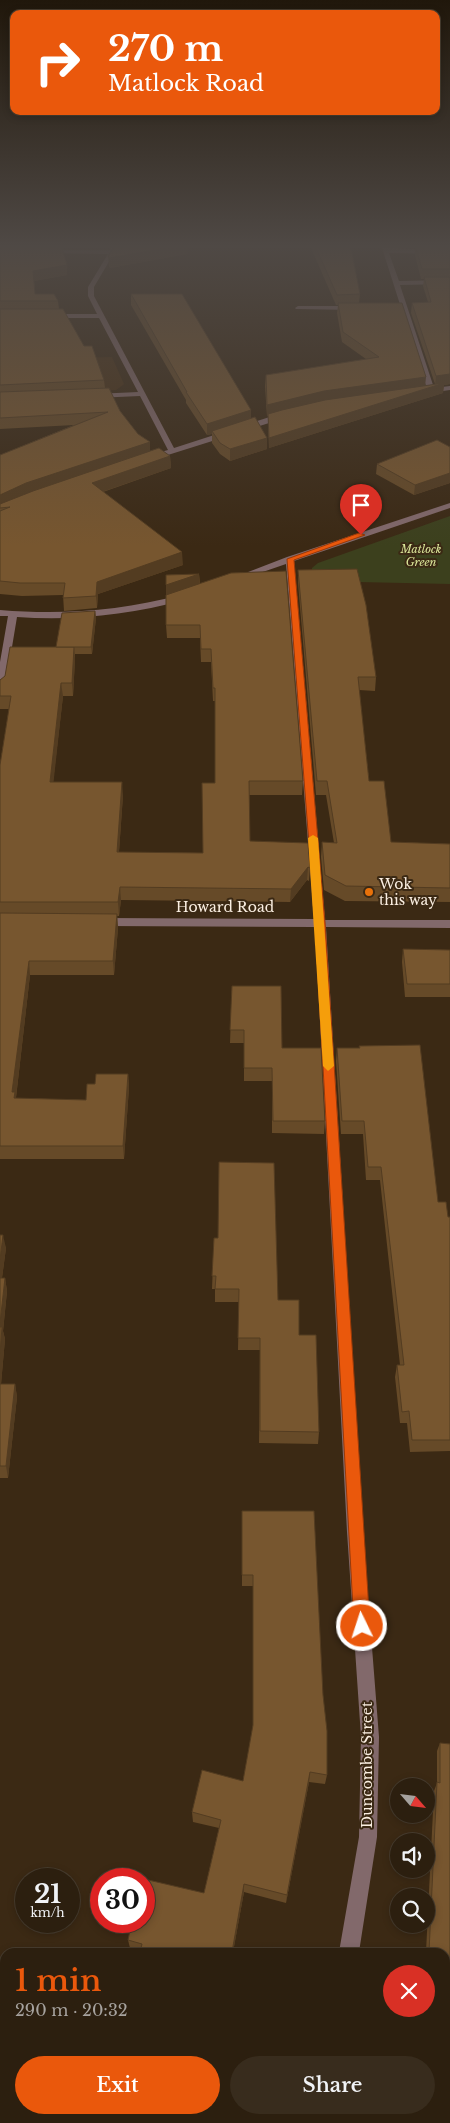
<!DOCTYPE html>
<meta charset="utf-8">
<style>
body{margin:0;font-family:"Libre Baskerville",serif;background:#382c1d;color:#f1f3f6;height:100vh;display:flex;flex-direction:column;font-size:19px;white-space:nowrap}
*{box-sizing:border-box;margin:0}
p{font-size:16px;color:#a6a29e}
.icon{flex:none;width:28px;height:28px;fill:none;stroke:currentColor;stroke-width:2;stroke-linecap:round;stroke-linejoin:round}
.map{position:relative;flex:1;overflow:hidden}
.details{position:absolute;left:0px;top:1948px;width:450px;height:176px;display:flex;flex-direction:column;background:#2c1f0f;border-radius:15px 15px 0 0;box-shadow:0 2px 8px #0003,0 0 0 1px #483d2f}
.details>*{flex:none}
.guide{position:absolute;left:10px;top:10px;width:430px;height:105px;border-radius:10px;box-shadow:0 2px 8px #0003,0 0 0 1px #483d2f;background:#ea580c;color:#fff;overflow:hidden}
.needle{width:32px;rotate:118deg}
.fabs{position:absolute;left:390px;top:1778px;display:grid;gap:10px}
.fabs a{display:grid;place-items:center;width:45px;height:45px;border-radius:50%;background:#2c1f0f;box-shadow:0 2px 8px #0003,0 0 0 1px #483d2f;font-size:25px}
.speed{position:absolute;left:15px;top:1868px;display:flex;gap:10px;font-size:25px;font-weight:700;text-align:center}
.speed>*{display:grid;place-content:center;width:65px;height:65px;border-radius:50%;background:#2c1f0f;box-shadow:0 2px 8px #0003,0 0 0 1px #483d2f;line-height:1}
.speed small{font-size:12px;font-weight:400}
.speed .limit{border:8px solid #d22;background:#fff;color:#111}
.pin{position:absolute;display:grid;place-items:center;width:42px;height:42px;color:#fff;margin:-51px -21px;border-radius:50% 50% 50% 0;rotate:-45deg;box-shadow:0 0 5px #0007}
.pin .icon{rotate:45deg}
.me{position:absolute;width:55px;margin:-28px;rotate:356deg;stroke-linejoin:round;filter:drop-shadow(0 0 4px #0008)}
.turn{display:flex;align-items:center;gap:18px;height:105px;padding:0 15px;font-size:22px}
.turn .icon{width:65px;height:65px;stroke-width:2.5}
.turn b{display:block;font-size:35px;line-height:42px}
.round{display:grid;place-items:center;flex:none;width:52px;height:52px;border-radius:26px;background:#382c1d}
.head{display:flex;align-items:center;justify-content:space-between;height:85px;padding:0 15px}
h1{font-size:30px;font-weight:600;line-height:38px;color:#ea580c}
.primary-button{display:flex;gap:10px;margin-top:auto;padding:10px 15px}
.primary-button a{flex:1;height:58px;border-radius:30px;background:#ea580c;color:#fff;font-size:20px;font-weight:600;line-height:58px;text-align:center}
.primary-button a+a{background:#382c1d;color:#f1f3f6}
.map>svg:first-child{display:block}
</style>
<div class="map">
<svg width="450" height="2123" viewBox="0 0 450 2123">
<rect width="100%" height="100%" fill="#3b2914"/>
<polygon fill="#493116" points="112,357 124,384 123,385 116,390 70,392 64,358"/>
<polygon fill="#3c401d" points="450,516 450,584 312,581 312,568 318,563"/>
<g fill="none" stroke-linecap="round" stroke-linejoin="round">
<g fill="#82696b" fill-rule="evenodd">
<polygon points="111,248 117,248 94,287 94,296 174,448 279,414 285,414 285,418 152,460 146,460 146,456 168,450 140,396 95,398 91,396 95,394 138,392 99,318 49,318 46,316 49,314 97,314 88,296 88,287 108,254 45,253 43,250 110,250"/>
<polygon points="382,248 450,250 450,254 389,253 399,281 450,280 450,284 400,285 434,388 450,386 450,390 428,393 424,391 427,389"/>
<polygon points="298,306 353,306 356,308 353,310 296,309 295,308"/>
<polygon points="450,503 450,508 294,561 325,920 450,920 450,928 326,927 363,1532 379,1737 377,1837 359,1952 339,1952 359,1837 361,1737 347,1532 315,927 103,926 97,922 103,918 314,919 286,564 242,579 235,577 287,557"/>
<path d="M181,595l3,1v4c-55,15 -110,21 -167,17l-12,72 -5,3v-30l8,-46h-8v-6c62,5 120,1 181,-15z"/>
<polygon points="292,2119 313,2119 312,2123 290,2123"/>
</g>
</g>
<g fill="#664a28">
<polygon points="0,248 67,265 67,275 34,281 35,294 58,301 59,309 104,380 105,388 120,411 138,434 150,442 150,451 170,456 171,468 103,492 183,565 98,594 97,608 64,611 63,595 22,596 0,594 0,455 74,425 0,429"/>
<polygon points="311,248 351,248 360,294 359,303 425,386 435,384 411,313 412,303 428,302 423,286 424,279 421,279 415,255 415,248 450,248 450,385 450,384 444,385 443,393 269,448 268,416 267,416 265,386 266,375 366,359 342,342 337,313 338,305 336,305"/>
<polygon points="187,254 110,268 109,266 108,256"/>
<polygon points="131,294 251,410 251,419 267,449 230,461 220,454 212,443 212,434 207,435 186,403 186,400 131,305"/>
<polygon points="450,447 450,483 414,495 376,474 377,464"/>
<polygon points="298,570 376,677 375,691 359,690 369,781 391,842 450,844 450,902 345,901 324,890 321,857 322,842 334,843 326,795 316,795 298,583"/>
<polygon points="199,574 200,583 303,781 302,795 249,795 250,841 310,868 309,881 307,880 290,902 121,900 119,916 117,916 118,928 114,975 30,975 16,1098 86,1100 95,1084 128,1074 129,1087 124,1159 0,1159 0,765 9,709 0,709 0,680 56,647 95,611 96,618 92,654 75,654 75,659 73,696 63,696 53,782 123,795 119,852 203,853 215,783 215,701 213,701 211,662 201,662 200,638 167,638 166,625 166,575"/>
<polygon points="403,949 450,950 450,997 405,997 402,962"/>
<polygon points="232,986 282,1048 325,1121 324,1134 272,1133 272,1081 244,1081 244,1043 230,1043"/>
<polygon points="359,1046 438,1202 448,1217 450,1217 450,1451 410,1452 407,1423 400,1423 395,1377 397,1365 400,1365 380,1180 366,1180 363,1134 341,1134 336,1061 337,1048 359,1048"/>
<polygon points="0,1235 6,1248 2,1278 5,1278 7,1291 3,1331 5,1339 1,1384 15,1384 17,1397 8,1478 0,1478"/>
<polygon points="214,1238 278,1300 299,1335 319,1432 318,1444 259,1443 260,1350 238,1350 239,1302 215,1302 215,1289 212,1289"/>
<polygon points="242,1511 323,1695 327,1775 325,1784 309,1782 286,1903 244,1892 233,1952 140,1952 141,1950 130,1948 128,1940 204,1893 219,1828 193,1822 192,1812 243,1781 253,1727 253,1586 242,1586"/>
<polygon points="440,1743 450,1744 450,1978 445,1978 445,1952 426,1952 434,1791 437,1783 437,1751"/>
<polygon points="432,2119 445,2119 450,2123 431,2123"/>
</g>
<g fill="#533c21">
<polygon points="167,248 189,248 187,254 110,268 109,258"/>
<polygon points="67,265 67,275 34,281 33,271"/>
<polygon points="450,374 450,384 444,385 443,393 269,448 269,438 435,386 436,376"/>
<polygon points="426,377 425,387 324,402 267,416 267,405 324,391"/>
<polygon points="251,410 251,421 212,431 212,434 207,435 207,424"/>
<polygon points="267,438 267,449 230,461 230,449"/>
<polygon points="150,442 150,454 0,508 0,495 26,483"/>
<polygon points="170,456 171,468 93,495 92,483"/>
<polygon points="450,473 450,483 414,495 415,485"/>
<polygon points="182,552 183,565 98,594 97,608 96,596 97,582"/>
<polygon points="199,574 200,586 166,597 166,585"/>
<polygon points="95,611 96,618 92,654 91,647"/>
<polygon points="74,647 75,659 73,696 72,683"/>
<polygon points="61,683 63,696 52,796 50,782"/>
<polygon points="122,782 123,795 118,865 117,852"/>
<polygon points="308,867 307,880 290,902 291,889"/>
<polygon points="120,887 121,900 119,916 118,902"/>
<polygon points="117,914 118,928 114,975 113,961"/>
<polygon points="29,961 30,975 16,1097 17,1106 16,1112 12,1092"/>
<polygon points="128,1074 129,1087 124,1159 123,1146"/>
<polygon points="3,1235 6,1248 1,1285 0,1286 0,1260"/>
<polygon points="5,1278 7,1291 3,1331 5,1339 0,1396 0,1323"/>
<polygon points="15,1384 17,1397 8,1478 6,1466"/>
<polygon points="310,1772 309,1782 286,1903 287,1895"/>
<polygon points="244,1884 244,1892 233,1952 232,1952"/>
</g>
<g fill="#77562f" stroke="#533c21">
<polygon points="0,248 62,248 67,265 33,271 35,294 54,294 58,301 0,301"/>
<polygon points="113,248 167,248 109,258 108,256"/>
<polygon points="316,248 351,248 360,294 337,295"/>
<polygon points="416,248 450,248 450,269 422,269"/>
<polygon points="424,277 450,277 450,374 436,376 412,303 431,302"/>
<polygon points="131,294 182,294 251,410 207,424 186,392 187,392"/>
<polygon points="338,303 402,303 426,377 324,391 267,405 266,375 379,357 343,332"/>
<polygon points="0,309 63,309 84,346 92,346 104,380 0,385"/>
<polygon points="444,383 269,438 268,414 282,410 325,400"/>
<polygon points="109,388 120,411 138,434 150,442 26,483 0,495 0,455 108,412 0,418 0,392"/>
<polygon points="255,417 267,438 230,449 220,443 212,431"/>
<polygon points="437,440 450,447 450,473 415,485 377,464"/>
<polygon points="159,448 170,456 92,483 182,552 97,582 96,596 63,598 65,583 20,583 0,581 0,511 10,507 0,508 0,504 33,491"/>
<polygon points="357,569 366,605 376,677 358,677 369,781 384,781 391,842 450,844 450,888 346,886 325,875 322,842 337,843 327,781 317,781 298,570"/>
<polygon points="286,571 303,781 249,781 250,841 308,843 310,868 308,867 291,889 120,887 118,902 0,902 0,765 11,696 0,696 0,680 5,676 10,647 74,647 72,683 61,683 50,782 122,782 117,852 203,853 202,783 215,783 215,688 213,688 211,649 201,649 200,625 166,625 166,595 231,573"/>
<polygon points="199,574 166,585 166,575"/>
<polygon points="95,611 91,647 56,647 62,613"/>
<polygon points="0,913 117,914 113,961 29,961 12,1092 15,1092 14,1098 86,1100 87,1084 95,1084 96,1074 128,1074 123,1146 0,1146"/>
<polygon points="403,949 450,950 450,984 407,984"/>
<polygon points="232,986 281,986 282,1048 321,1048 325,1121 273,1121 272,1068 244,1068 244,1030 230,1030"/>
<polygon points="420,1045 438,1202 446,1202 448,1217 450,1217 450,1440 412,1440 409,1411 402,1412 397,1365 404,1365 381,1167 368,1167 364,1121 342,1121 337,1048 360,1048 359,1046"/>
<polygon points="219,1162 274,1163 278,1300 299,1300 299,1335 316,1335 319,1432 260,1431 260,1338 238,1338 239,1289 215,1289 216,1276 212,1276 214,1238 218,1238"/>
<polygon points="0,1235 3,1235 0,1260"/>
<polygon points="0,1278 5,1278 0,1323"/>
<polygon points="0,1327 2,1327 0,1354"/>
<polygon points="0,1384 15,1384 6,1466 0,1466"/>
<polygon points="242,1511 314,1511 323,1695 327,1731 327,1775 310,1772 287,1895 244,1884 232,1952 140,1952 142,1944 128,1940 132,1921 144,1921 144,1879 204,1893 221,1820 192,1812 202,1770 243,1781 253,1725 253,1575 242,1575"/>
<polygon points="440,1743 450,1744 450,1972 445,1971 445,1952 429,1952 437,1782 440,1783"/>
<polygon points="445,2076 450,2077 450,2123 434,2123 435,2119 445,2119"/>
<polygon points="99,2119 188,2119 187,2123 98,2123"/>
</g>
<linearGradient id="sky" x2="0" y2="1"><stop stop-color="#20170b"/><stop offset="0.45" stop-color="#4f4945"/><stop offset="1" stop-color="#4f4945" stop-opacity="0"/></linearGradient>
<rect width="450" height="546" fill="url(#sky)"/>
<polygon fill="#ea580c" stroke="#983908" points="359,533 365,535 294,560 325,922 370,1626 367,1631 362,1633 356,1631 354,1626 315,922 287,559"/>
<polygon fill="#f59e0b" points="313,835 318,838 334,1066 328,1071 323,1066 308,838"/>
<circle fill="#e8710a" stroke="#3b2914" stroke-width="2" cx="369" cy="892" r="5"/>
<g text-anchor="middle" stroke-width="4" stroke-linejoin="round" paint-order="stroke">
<g font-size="11" font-style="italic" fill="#dde89b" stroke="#3b2914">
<text x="421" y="553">Matlock<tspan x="421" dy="13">Green</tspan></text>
</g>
<g font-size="14" fill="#fbefe2" stroke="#3b2914" text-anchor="start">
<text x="379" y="889">Wok<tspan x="379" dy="16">this way</tspan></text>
</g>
<g font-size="14" fill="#fbefe2" stroke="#3b2914">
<text x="225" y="912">Howard Road</text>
<text transform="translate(367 1765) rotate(-90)" y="5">Duncombe Street</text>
</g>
</g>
</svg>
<div class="fabs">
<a><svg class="needle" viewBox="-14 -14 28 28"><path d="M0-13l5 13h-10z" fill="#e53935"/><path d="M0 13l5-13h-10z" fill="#a6a29e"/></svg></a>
<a><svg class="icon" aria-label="sound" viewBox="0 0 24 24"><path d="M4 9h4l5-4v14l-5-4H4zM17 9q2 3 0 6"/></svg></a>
<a><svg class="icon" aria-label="search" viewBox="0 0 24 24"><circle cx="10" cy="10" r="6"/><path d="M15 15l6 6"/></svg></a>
</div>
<div class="speed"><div>21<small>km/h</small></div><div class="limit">30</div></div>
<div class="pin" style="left:361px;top:535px;background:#d93025"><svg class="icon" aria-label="arrive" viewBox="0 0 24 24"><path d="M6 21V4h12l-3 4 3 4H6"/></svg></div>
<svg class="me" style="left:362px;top:1626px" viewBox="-20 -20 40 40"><circle r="17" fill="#ea580c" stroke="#fff" stroke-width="3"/><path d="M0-11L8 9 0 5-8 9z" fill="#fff"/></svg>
<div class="guide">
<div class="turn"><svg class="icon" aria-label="right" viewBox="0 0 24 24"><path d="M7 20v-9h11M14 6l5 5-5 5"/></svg><div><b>270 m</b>Matlock Road</div></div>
</div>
<section class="details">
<div class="head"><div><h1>1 min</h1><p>290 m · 20:32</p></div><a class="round" style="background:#d93025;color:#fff"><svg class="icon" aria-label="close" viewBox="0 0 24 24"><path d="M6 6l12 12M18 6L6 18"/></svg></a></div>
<div class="primary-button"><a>Exit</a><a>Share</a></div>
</section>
</div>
